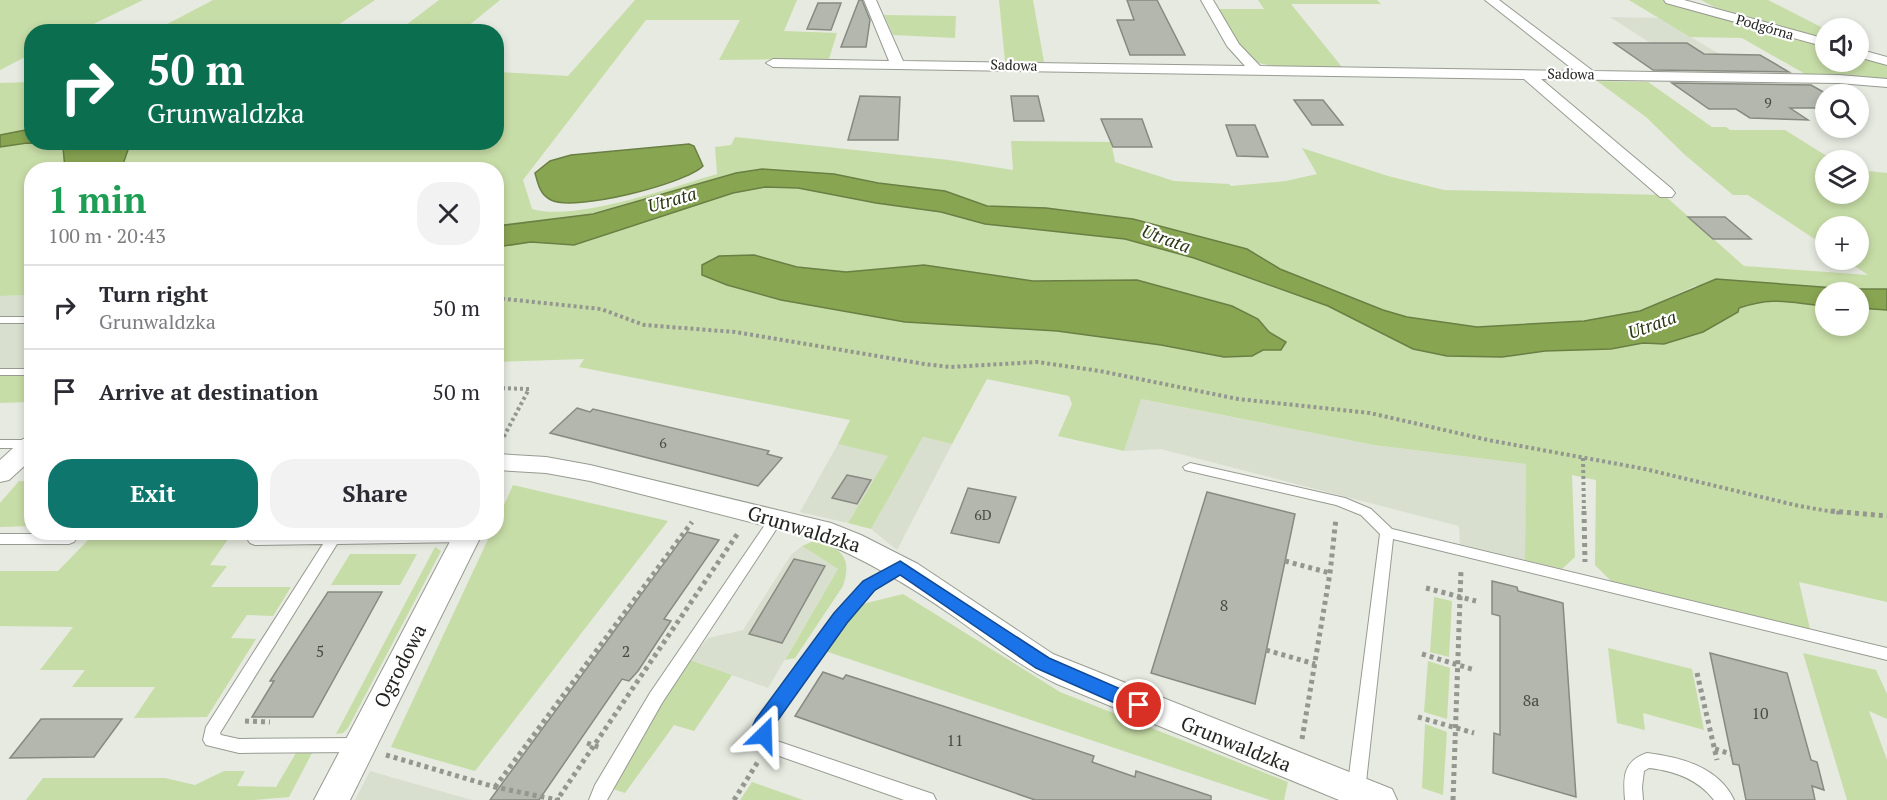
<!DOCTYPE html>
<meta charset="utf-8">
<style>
body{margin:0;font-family:"PT Serif",serif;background:#f2f2f3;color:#2b2b33;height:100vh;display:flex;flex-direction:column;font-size:22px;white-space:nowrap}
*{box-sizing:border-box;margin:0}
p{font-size:20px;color:#7c7c81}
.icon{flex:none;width:33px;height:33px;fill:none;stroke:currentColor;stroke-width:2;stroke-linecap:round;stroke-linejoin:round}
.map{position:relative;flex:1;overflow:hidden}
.panel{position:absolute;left:24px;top:162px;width:480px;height:378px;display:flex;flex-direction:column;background:#fff;border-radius:24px;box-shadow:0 3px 9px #0003}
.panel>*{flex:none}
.top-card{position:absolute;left:24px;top:24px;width:480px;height:126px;border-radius:24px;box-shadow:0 3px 9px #0003;background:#0b6e4f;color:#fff;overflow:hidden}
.fabs{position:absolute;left:1815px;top:18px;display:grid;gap:12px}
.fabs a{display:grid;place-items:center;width:54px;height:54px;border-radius:50%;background:#fff;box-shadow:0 3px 9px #0003;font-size:30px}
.pin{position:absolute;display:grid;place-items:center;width:51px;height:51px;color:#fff;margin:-26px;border:3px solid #fff;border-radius:50%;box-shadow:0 2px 6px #0007}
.me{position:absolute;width:66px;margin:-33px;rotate:22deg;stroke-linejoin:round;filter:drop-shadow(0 0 4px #0008)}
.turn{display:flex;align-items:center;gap:21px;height:126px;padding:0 24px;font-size:27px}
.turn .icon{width:78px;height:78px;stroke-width:2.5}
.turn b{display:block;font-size:42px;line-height:51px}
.round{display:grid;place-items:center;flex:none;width:63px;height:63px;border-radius:24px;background:#f2f2f3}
.summary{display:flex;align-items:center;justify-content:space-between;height:102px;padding:0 24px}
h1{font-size:36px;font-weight:800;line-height:45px;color:#1e9e55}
.button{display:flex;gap:12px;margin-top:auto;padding:12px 24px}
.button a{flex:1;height:69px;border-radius:24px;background:#0f766e;color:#fff;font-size:24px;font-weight:800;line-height:69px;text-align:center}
.button a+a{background:#f2f2f3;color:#2b2b33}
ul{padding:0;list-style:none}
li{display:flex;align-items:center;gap:18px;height:84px;padding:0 24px;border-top:2px solid #e1e1e2}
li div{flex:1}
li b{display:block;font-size:22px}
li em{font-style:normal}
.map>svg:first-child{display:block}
</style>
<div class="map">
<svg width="1887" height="800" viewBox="0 0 1887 800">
<rect width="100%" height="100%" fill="#e6eae0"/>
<g fill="#d8dfce">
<polygon points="1610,17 1659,18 1751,73 1696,72"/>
<polygon points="31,295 31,375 0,375 0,296"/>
<polygon points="1140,399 1374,445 1526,464 1525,560 1460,544 1459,526 1161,449 1124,451"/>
<polygon points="923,437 952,444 897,550 871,529"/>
<polygon points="838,444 889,455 848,523 800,512"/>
<polygon points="802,546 838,569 768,688 690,660 708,638 743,630 791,555"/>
<polygon points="370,771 401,780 472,800 355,800"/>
</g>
<g fill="#c7dda7" fill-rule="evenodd">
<polygon points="0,0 143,0 79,31 32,32 31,54 0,70"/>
<polygon points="213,0 375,0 329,31 154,31"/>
<polygon points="439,0 500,0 462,31 398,31"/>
<path d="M635,0h162l-13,31 53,2 -8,26 -110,1 21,-40h-94l-123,160 9,29c43,13 141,-22 185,-35l-2,-27 16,-2 4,-8 214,23 64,10 -2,-29 100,1 4,20 59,19 55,3 2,2 55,-5 31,-7 -15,-26 86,28 56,14 220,5 80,71 124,9 -22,-15h12v-34h-32l-1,20 -77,-51h-15l-48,-40 -39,-38 -49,-36 51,1 64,45h14l4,3h55l48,30h-7v34h32l1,-24 28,3v116l-192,-3 -55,25 -56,10 -107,6 -70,-10 -24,-7 -103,-41 -33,-20 -201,-41 -59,-2 -42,-15 -67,-8 -44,-9 -72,-5 -26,4 -143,41 -96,12 -1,-56h-375l8,-23 -5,-4 372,-1 1,-70 71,4z"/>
<polygon points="999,0 1033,0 1044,62 1005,61"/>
<path d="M1258,0h119l4,4h-90l51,63c-20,0 -81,5 -95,-11 -11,-13 -19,-32 -29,-47h46z"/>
<polygon points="1629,0 1664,0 1825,45 1826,62 1858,62 1859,55 1887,63 1887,79 1807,75 1742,38 1690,37"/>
<polygon points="1701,0 1768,0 1825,29 1825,42 1726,13"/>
<polygon points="884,15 956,16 955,38 893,35"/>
<polygon points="31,82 31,129 0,135 0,83"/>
<polygon points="27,143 59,144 63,147 65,169 32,170 31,295 0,296 0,147"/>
<path d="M765,187l33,1 78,15 65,9 44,12 140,15 69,19 134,48 85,43 89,8 43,-6 66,-2 32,-6 21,1 75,-36 23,-7 20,-1 43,6 1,20h32l1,-18 28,2v292l-88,-20 11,47 -199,-48 -16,-16 1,-85 -24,-5 3,82 -13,12 -37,-9 1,-96 -152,-19 -233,-46 -17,52 -66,-15 14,-32 -3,-8 -82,-17 -35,65 -29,-7 -52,92 -23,-6 40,-67 -50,-12 12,-24 -271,-53 5,-8 -87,3 -1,-115 35,-5 43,3 159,-52zM754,255l43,12 49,5 78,-7 109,16 104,-1 95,26 26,13 23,31h-18l-11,6 -28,1 -63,-12 -104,-14 -152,-9 -124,-22z"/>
<polygon points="0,375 31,375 31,402 0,403"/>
<polygon points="19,481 31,481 31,526 0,527 0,503"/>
<polygon points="513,485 668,521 475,771 391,747 491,533 496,532 497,521"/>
<polygon points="231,535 210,565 227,566 211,587 291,587 273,616 247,615 231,638 256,639 207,717 134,718 155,687 72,687 85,670 40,670 73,627 0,626 0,571 58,571 92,536"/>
<path d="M814,541c27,6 39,17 29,45l-48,72 -10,2 53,-91 -36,-23z"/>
<polygon points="435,547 441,551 348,728 343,733 336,734"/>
<polygon points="350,554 417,554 400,585 331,585"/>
<polygon points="903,594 1060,692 1288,782 1284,800 1270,800 825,651 852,610 859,605"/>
<polygon points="1434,597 1452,601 1449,657 1430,652"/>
<polygon points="1608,648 1692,669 1704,730 1643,713 1645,730 1617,723"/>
<polygon points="1803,653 1876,670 1887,694 1887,719 1869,711 1887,760 1887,800 1847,800"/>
<polygon points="690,660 732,675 694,731 674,725 625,793 613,789 668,693"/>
<polygon points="1428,661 1450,668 1447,719 1424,712"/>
<polygon points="1425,724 1447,732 1443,795 1422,788"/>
<polygon points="296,753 312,753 289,797 254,800 26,800 43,778 165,778 195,785 224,771 245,771 237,786 276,787"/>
<polygon points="752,782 803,800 740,800"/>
</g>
<g fill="#88a552" stroke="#6a7f43" stroke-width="1.5">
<polygon points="31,129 32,142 124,142 129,147 121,170 65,169 63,147 59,144 27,143 0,147 0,135"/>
<path d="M689,144l5,2 9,20c-18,18 -129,46 -152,34 -11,-5 -13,-16 -16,-27l15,-12 21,-6z"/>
<path d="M762,169l72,5 44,9 67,8 42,15 59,2 87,11 114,30 33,20 103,41 24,7 70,10 107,-6 56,-10 76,-32 133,10h38v21l-28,-2 -1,-16h-32l-1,14c-36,-3 -50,-10 -86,2l-1,4 -35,20 -39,12 -21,-1 -32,6 -66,2 -43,6 -55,-1 -34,-7 -85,-43 -134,-48 -69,-19 -140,-15 -44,-12 -65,-9 -78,-15 -33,-1 -32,6 -159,52 -43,-3 -34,5v-21l96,-12 143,-41z"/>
<polygon points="754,255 797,267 846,272 924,265 1033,281 1137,280 1232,306 1258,319 1269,332 1286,342 1281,350 1263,350 1252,356 1224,357 1161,345 1057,331 905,322 781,300 727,285 702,275 702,265 719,256"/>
</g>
<g fill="#b3b7ad" stroke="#878a81" stroke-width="1.5">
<polygon points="859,0 862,0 870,20 866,47 841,47"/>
<polygon points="1127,0 1157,0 1185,55 1130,55 1117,20 1134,20"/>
<polygon points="818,3 841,3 831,30 807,29"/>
<polygon points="1614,43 1687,43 1704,54 1760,55 1789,72 1653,70"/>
<polygon points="1672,83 1811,85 1827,94 1826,108 1790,108 1808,120 1750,118 1736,109 1709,109"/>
<polygon points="860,96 900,97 898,140 848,140"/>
<polygon points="1011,96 1038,96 1044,121 1014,121"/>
<polygon points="1294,100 1323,100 1343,125 1312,125"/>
<polygon points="1101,119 1142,119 1152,147 1113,147"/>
<polygon points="1226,125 1255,125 1268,157 1237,156"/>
<polygon points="1688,217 1725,217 1751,239 1713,239"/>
<polygon points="577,408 590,412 593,409 769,451 767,454 782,458 758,486 550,433"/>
<polygon points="847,475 871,480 857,504 832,498"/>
<polygon points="968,488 1016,497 999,543 951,533"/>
<polygon points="1207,492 1295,514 1255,704 1151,673"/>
<polygon points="687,532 719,540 664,619 671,621 638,671 629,681 622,679 539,800 490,800"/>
<polygon points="794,559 825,566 782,643 749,634"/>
<polygon points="1492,581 1517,587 1518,591 1563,603 1576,797 1493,773 1494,733 1500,735 1500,616 1492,614"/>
<polygon points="328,592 382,592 313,717 252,717 274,681 270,681"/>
<polygon points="1710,653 1787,673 1811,760 1817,762 1824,790 1812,786 1815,800 1746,800 1739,765 1733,764"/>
<polygon points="823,672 843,679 846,675 946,707 1094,756 1092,762 1135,777 1136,771 1211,796 1211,800 1035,800 795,716"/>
<polygon points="41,719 122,719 94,757 10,758"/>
</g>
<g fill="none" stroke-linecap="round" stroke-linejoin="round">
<defs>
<g id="service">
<rect x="0" y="317" width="32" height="6"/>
<rect x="0" y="369" width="32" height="6"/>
<rect x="0" y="440" width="32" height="8"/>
<polygon points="1190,463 1345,498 1371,509 1392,529 1887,648 1887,660 1393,539 1365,791 1362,797 1356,799 1350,797 1347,791 1380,534 1361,515 1336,505 1185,470 1183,467"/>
<polygon points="776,514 781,516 783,519 662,703 607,800 589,800 595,785 650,693 771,516"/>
<polygon points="467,532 473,537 471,540 466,542 337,544 220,733 221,735 239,739 358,738 364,740 367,745 364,750 358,752 239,753 206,745 203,740 206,727 323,544 255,545 250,543 248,540 250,537"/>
<polygon points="0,534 69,534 74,536 76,539 74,542 69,544 0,544"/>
<path d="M900,562l5,1 2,4 -2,4 -31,19 -28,32 -74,104v8l5,7 156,53 3,6h-32l-139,-49c-6,-10 -14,-19 -8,-31l79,-106 28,-32z"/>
<path d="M1647,753c33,4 72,14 87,47h-20c-16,-21 -39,-29 -65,-32l-5,3 -2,16 1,13h-18c-2,-23 -2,-39 22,-47z"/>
</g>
<g id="minor">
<polygon points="864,0 876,0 903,61 1245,66 1227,46 1201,0 1213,0 1239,44 1260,66 1575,71 1485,0 1499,0 1593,71 1839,75 1887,79 1887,87 1839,83 1541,79 1672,189 1675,193 1672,197 1660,197 1524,79 773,67 766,63 773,59 889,61"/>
<polygon points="1664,0 1684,0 1826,39 1826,47 1666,3"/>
<polygon points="1858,49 1887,57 1887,65 1858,57"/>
<polygon points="32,437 32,459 9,480 0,482 0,460 23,439"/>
<path d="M496,454l50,3 44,8 241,58 30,12 57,29 135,90 339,135 5,11h-58l-282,-116c-38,-18 -70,-44 -104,-68 -44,-31 -90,-58 -140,-78l-223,-57 -44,-8 -50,-3z"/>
<polygon points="455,532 483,532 350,800 314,800"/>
</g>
</defs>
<use href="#service" stroke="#979b91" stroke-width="2"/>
<use href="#minor" stroke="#979b91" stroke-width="2"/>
<g stroke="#949790" stroke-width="4" stroke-dasharray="3 3" stroke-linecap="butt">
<polyline points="496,298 601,309 644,325 735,332 924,364 950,367 1037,362 1100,371 1238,399 1370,413 1488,440 1645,469 1799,506 1840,513"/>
<polyline points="496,388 529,389 502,440"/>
<polyline points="1583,458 1584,513"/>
</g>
<g stroke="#949790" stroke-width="5" stroke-dasharray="4 4" stroke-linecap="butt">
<polyline points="1584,511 1585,562"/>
<polyline points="1831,511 1887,516"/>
<polyline points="1285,561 1330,573"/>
<polyline points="1426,588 1476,601"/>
<polyline points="1266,650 1315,664"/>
<polyline points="1422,654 1475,670"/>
<polyline points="1697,673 1717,760"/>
<polyline points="1418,717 1474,733"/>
<polyline points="245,721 270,722"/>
<polyline points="1302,739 1330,573 1336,518"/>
<polyline points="587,743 601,748"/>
<polyline points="1715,749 1731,754"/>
<polyline points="386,755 495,787 557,800"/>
<polyline points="495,787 692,522"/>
<polyline points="560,800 557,800 738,533"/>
<polyline points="734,800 759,760"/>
<polyline points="1453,800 1461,570"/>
</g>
<use href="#service" fill="#fff" fill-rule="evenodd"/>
<use href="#minor" fill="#fff" fill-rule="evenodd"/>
</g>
<polygon fill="#1a73e8" stroke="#114b97" stroke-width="1.5" points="900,561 1049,658 1146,700 1149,705 1146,711 1139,713 1133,711 1036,668 900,575 875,590 847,623 773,727 774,735 771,741 764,743 757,741 753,725 756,719 834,613 863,581"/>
<g text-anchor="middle" stroke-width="4.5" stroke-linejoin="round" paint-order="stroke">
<g font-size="14" fill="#232521" stroke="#fff">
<text transform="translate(1765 27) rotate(16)" y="5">Podgórna</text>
<text transform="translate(1014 65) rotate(2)" y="5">Sadowa</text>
<text transform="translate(1571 74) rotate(1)" y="5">Sadowa</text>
</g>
<g font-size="14" fill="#474a44">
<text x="1768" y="108">9</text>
<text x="663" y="448">6</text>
<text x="983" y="520">6D</text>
</g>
<g font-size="16" fill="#474a44">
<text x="1224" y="611">8</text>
<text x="320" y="657">5</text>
<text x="626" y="657">2</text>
<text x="1531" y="706">8a</text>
<text x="1760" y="719">10</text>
<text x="955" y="746">11</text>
</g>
<g font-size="18" font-style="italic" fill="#2a3612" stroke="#fff">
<text transform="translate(672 200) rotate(-16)" y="6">Utrata</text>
<text transform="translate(1166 239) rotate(20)" y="6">Utrata</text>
<text transform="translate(1652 325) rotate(-20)" y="6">Utrata</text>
</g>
<g font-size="20" fill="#232521" stroke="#fff">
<text transform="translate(804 529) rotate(17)" y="7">Grunwaldzka</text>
<text transform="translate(400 666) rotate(-63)" y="7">Ogrodowa</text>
<text transform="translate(1236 744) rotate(22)" y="7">Grunwaldzka</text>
</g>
</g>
</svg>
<div class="fabs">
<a><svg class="icon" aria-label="sound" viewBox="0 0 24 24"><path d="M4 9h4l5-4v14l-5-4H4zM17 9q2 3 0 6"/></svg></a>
<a><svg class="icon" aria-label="search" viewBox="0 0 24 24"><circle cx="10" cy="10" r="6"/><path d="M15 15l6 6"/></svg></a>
<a><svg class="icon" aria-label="layers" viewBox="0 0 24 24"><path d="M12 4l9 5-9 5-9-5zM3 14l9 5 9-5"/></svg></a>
<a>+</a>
<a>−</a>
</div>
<div class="pin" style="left:1139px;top:705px;background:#d93025"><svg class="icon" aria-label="arrive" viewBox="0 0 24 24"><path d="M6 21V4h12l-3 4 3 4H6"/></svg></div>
<svg class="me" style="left:764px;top:735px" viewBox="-20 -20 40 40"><path d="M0-17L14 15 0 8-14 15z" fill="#1a73e8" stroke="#fff" stroke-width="4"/></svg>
<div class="top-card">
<div class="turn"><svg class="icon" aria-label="right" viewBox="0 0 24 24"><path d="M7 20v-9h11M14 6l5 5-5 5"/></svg><div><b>50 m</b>Grunwaldzka</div></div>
</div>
<section class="panel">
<div class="summary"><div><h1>1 min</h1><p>100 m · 20:43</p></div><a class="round"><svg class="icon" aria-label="close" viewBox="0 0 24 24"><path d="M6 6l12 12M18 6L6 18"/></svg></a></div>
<ul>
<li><svg class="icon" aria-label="right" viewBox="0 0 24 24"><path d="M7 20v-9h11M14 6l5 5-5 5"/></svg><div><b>Turn right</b><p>Grunwaldzka</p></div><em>50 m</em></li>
<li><svg class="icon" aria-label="arrive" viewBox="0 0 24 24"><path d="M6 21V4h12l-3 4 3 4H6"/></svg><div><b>Arrive at destination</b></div><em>50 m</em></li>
</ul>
<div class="button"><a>Exit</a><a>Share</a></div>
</section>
</div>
